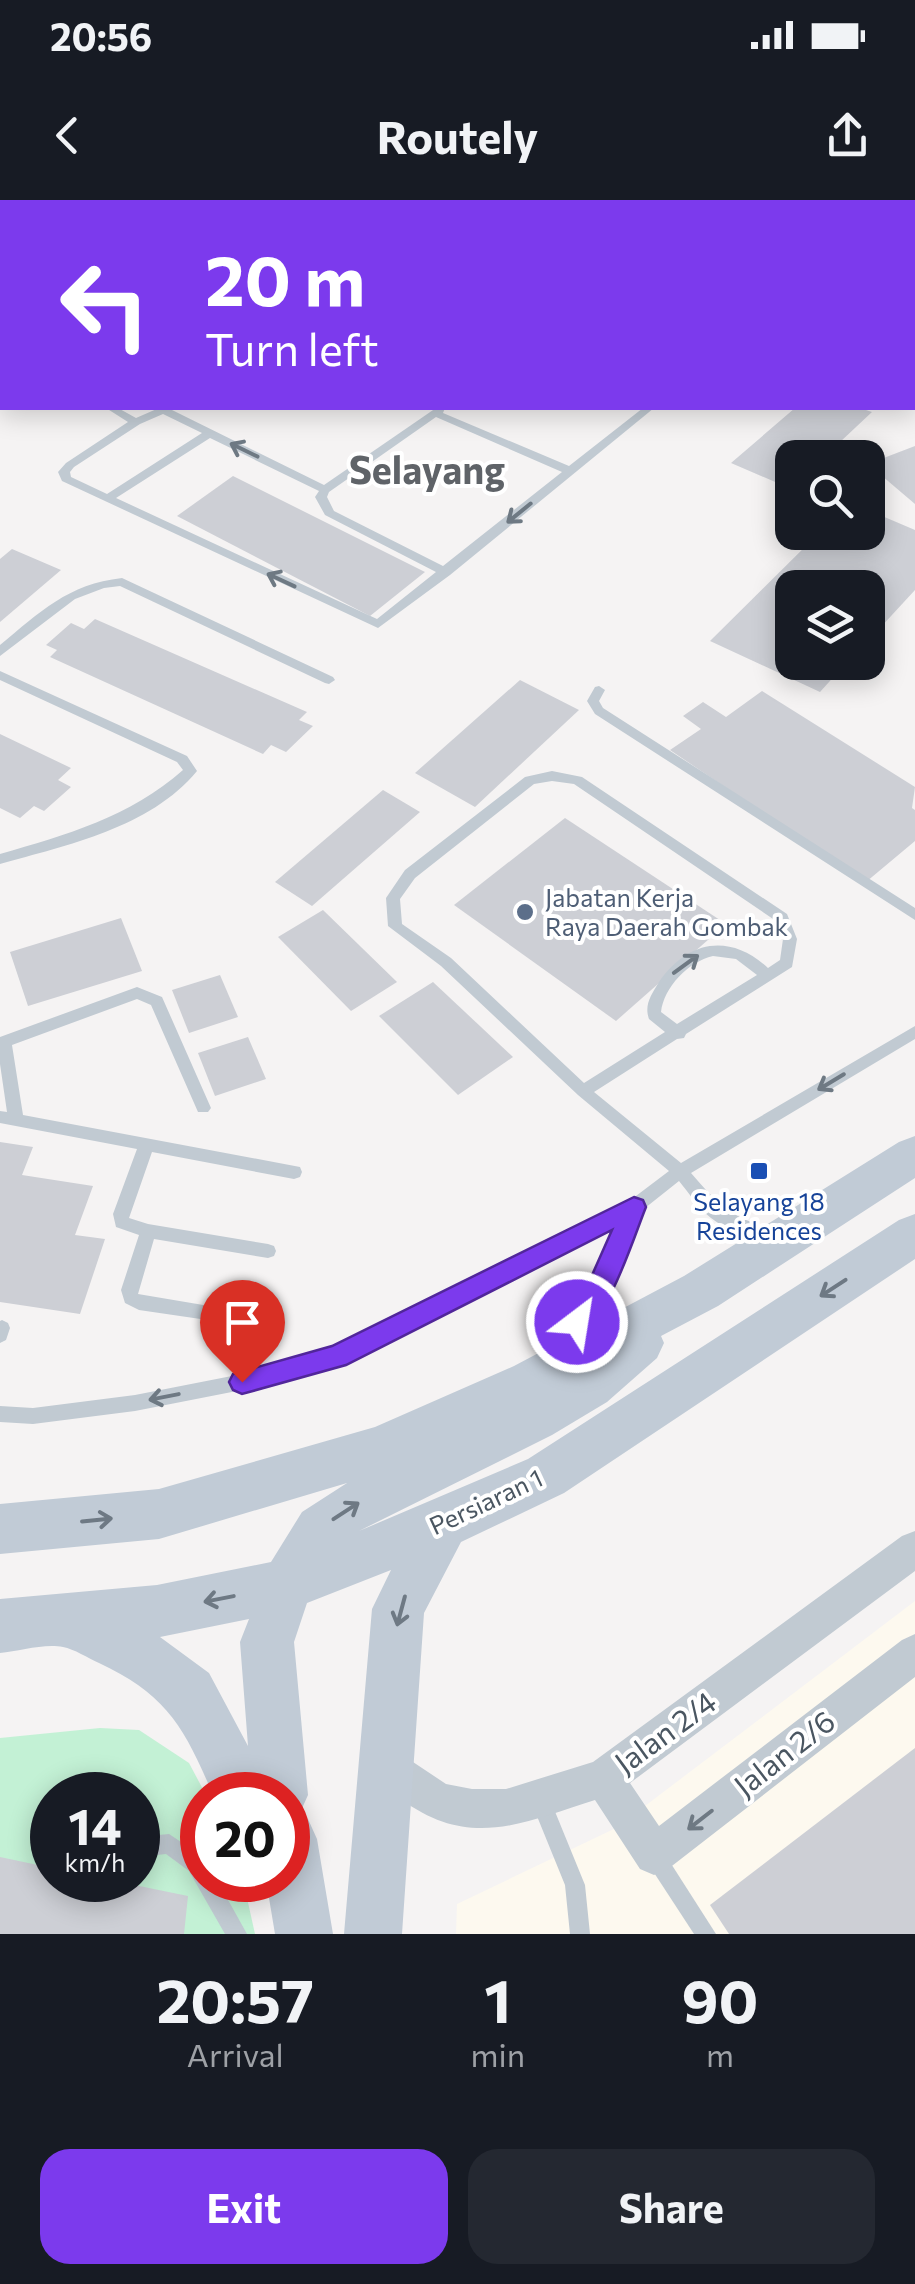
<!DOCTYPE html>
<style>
body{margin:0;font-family:Commissioner,sans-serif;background:#242831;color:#f1f3f6;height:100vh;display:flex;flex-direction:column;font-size:38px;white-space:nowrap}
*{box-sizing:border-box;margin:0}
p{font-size:32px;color:#9ea1a6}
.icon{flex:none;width:55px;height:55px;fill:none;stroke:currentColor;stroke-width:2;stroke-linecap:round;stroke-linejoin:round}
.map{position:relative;height:1734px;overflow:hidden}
.drawer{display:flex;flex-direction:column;background:#171b24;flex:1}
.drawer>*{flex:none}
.guide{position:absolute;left:0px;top:0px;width:915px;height:210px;box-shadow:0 5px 25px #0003;background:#7c3aed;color:#fff;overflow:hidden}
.tools{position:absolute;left:775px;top:240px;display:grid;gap:20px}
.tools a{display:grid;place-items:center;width:110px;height:110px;border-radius:20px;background:#171b24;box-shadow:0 5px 25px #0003;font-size:50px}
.speed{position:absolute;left:30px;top:1572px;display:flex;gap:20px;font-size:50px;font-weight:700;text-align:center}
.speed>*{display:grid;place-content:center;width:130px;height:130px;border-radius:50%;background:#171b24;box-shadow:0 5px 25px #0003;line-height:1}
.speed small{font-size:25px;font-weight:400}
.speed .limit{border:15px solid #d22;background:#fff;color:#111}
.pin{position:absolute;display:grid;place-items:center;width:85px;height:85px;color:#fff;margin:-102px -42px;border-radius:50% 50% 50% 0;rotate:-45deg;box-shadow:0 0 10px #0007}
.pin .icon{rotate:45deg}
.me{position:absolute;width:110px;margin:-55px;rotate:31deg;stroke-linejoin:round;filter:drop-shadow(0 0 8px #0008)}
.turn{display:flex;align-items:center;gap:35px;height:210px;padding:0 40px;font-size:45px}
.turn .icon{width:130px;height:130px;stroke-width:2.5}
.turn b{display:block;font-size:70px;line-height:85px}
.eta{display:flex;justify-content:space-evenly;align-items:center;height:170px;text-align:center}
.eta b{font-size:60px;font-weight:700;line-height:70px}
.primary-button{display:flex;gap:20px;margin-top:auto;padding:20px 40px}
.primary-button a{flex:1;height:115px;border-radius:30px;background:#7c3aed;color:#fff;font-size:40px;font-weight:700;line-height:115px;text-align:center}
.primary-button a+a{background:#242831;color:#f1f3f6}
.status{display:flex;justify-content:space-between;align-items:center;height:70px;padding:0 50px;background:#171b24;direction:ltr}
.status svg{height:28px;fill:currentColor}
header{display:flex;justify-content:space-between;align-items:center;height:130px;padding:0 40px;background:#171b24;font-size:45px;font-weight:700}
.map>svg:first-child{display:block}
</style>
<div class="status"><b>20:56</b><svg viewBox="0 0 49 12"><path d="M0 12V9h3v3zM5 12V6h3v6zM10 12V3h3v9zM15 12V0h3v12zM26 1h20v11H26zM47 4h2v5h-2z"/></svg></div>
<header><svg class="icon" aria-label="back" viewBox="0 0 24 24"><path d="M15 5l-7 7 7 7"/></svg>Routely<svg class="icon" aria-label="share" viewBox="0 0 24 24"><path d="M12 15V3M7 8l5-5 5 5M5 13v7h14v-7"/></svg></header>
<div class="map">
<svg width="915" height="1734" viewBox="0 0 915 1734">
<rect width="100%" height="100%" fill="#f5f3f3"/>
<polygon fill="#fdf9ef" points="915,1401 915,1734 456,1734 457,1704 616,1628"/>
<path fill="#c3f1d5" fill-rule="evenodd" d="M100,1528l39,2 50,33 17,32h-4v85h41l12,54h-255v-196zM52,1595h86v85h-86z"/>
<g fill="#cdcfd5">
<polygon points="795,208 860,208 872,212 823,258 792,258 792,285 789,288 731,263"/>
<polygon points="915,246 915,304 868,264"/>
<polygon points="233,276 425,372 370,416 177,316"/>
<polygon points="868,310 915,330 915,390 868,441 868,388 792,388 792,462 847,462 820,492 710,441 820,332 868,332"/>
<polygon points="12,349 61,370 0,422 0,359"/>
<polygon points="95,419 307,512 299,520 313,526 286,552 271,545 263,554 50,457 57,450 46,445 71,423 84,429"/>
<polygon points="520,480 579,510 475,607 415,573"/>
<polygon points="762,491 915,587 912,608 915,610 915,641 866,682 670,550 701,529 683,516 703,502 726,517"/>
<polygon points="0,534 71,568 58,580 71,587 44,611 34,606 20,618 0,608"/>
<polygon points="383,590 420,612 312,706 275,682"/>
<polygon points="565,618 726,724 616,821 454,705"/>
<polygon points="323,710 397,782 351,811 278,737"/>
<polygon points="121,718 142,771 28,806 10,752"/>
<polygon points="220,775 238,817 189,833 172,790"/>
<polygon points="433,782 513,857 458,895 379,816"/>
<polygon points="248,837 266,879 215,896 198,853"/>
<polygon points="0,942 33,947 22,975 93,986 75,1035 105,1039 80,1114 0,1102"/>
<polygon points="915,1548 915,1734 729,1734 710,1705"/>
<polygon points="0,1657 52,1668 52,1680 110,1680 188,1696 184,1734 0,1734"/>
</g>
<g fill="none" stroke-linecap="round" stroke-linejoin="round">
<g fill="#c1cad2" fill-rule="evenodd">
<polygon points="345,0 357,0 359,2 348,2"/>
<polygon points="405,0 419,0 416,2 404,2"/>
<polygon points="494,0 508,0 510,2 497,2"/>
<polygon points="554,0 567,0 564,2 553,2"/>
<polygon points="664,0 678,0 680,2 667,2"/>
<rect x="0" y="28" width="2" height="6"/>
<polygon points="912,182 915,183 915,189 912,189"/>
<path d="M106,208h12l18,10 23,-10h14l-1,2 152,75 112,-77h9l-2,5 126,53 74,-58h11l-204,167 -72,53 -316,-147 -4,-9 8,-9 62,-41zM163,214l39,19 -95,61 -36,-17 -1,-5 4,-5 66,-43zM436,217l126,55 -119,94 -109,-55 -7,-14 2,-5zM210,238l109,53 -4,6 10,18 111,57 -59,47 -261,-121z"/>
<path d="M122,378l211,99 2,3 -6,4 -4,-1 -205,-97 -16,2 -29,11 -75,57v-11c40,-33 68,-61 122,-67z"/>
<path d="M0,471l187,85 10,15c-47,57 -130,74 -197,93v-10c66,-19 130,-37 183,-84l-6,-8 -177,-82z"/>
<polygon points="599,486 605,490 599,501 603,508 915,708 915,720 595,514 587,501 595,487"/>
<path d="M552,571l30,6 205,137 10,25 -5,28 -106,67 -2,4 -7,1 -83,53 87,71 234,-137v13l-224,134c33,38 40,43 88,59l2,5 -2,5c-21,4 -51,-11 -68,-24 -12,-9 -22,-25 -32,-37l-39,31 -43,100 -39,48 -6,3 -6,-3 -2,-5 2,-5 39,-48 35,-80 -283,142 -60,19 -142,28 -102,13 -33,-2v-16l33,2 102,-13 142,-28 56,-17 295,-148 41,-31 -91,-76 -137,-129 -53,-40 -2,-28 19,-28 120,-93zM552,581l22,3 202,137 7,18 -3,21 -12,8c-38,-35 -80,-28 -109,14 -8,13 -15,23 -10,37l16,13 -81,51 -133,-125 -49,-34 -2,-25 15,-21 119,-94zM713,756l23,3 21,16 -80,49 -16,-12c3,-25 27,-50 52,-56z"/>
<polygon points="137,787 162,797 211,908 208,912 198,912 151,805 137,799 12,845 23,915 300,967 302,972 300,977 294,979 152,952 129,1018 148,1024 268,1044 274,1046 276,1051 274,1056 268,1058 154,1039 138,1094 221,1108 227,1110 229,1115 227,1120 221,1122 139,1110 125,1103 121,1090 139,1035 116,1027 113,1014 137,949 0,923 0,911 7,912 0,864 0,837"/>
<polygon points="2,1120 8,1123 10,1128 6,1140 0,1143 0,1121"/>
<polygon points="540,1589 547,1592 585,1685 590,1734 570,1734 565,1685 530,1599 533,1592"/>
<polygon points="169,1634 202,1656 202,1680 217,1680 247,1734 225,1734 189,1671 166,1654 138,1657 138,1637"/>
<polygon points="654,1645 661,1648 716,1734 694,1734 647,1662 644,1655 647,1648"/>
</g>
<g fill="#c1cad2" fill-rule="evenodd">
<polygon points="915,50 915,63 912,64 912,51"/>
<path d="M915,1331v40l-285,212 29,43 243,-186 13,-6v43l-247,192 -14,6 -14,-6 -45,-69c-72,23 -126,50 -194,-1 -14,-10 -25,-17 -32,-33l6,-14 14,-6 57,38 26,5h34l87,-27 309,-226z"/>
</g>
<g fill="#c1cbd6" fill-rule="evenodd">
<polygon points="576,0 606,0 607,2 578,2"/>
<polygon points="912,131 915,132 915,150 912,149"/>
<path d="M915,936v42l-197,128 -57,30 3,7 -7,15 -50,44 -55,33 -193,96 169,-72 371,-239 16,-6v45l-351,234 -103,49 -37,71 -22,321h-58l28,-325 19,-39 -84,33 -13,39 14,153 -9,20 9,4 9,20 16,95h-58l-9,-54h22v-85h-75c-28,-67 -47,-101 -114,-132 -11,-5 -25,-14 -36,-16 -18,-4 -44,4 -63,6v-54l157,-14 114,-23 31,-50 45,-29 -188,56 -159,15v-50l159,-15 216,-62 139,-61 170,-90 215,-134zM249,1419l-9,23 8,104 -39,-73 -49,-36z"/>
</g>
</g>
<defs><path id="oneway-shaft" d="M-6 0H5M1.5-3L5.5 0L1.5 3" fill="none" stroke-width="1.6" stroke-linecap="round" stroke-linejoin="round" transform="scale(2.5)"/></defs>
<g stroke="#6e7983">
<use href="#oneway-shaft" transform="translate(244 250) rotate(-154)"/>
<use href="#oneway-shaft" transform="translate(519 313) rotate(141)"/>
<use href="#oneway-shaft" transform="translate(281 380) rotate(-155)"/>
<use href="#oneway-shaft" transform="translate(686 764) rotate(-36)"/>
<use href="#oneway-shaft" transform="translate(831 882) rotate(149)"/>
<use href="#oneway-shaft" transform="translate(164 1197) rotate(169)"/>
<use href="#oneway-shaft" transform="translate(700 1620) rotate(142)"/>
</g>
<g stroke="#6e7984">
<use href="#oneway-shaft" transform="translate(833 1088) rotate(147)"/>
<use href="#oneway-shaft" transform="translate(346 1311) rotate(-33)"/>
<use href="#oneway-shaft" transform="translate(97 1320) rotate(-6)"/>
<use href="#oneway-shaft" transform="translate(219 1399) rotate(169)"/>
<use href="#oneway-shaft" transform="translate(401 1411) rotate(105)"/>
</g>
<path fill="#7c3aed" stroke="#51269a" stroke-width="2.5" d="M634,997l9,3 3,7c-13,32 -38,115 -69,127l-9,-4 -4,-8 17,-22 31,-70 -266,135 -104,29 -9,-4 -4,-8 4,-8 99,-28z"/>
<circle fill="#5c6f8a" stroke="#fff" stroke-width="4" cx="525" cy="712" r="10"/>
<rect fill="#1a4fb4" stroke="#fff" stroke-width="4" x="749" y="961" width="20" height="20" rx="5"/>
<g text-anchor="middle" stroke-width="8" stroke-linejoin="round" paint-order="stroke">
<g font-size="25" fill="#4e5e75" stroke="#fff" text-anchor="start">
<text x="545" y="707">Jabatan Kerja<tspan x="545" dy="29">Raya Daerah Gombak</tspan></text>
</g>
<g font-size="25" fill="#164399" stroke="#fff">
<text x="759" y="1011">Selayang 18<tspan x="759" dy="29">Residences</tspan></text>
</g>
<g font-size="25" fill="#4a5661" stroke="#fff">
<text transform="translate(486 1302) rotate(-25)" y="9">Persiaran 1</text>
</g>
<g font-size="30" fill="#4a5661" stroke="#fff">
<text transform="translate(666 1533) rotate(-36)" y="10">Jalan 2/4</text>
<text transform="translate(785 1554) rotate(-38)" y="10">Jalan 2/6</text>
</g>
<g font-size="38" font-weight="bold" fill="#5f6368" stroke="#fff">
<text x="427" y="284">Selayang</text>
</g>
</g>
</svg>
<div class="tools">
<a><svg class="icon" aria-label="search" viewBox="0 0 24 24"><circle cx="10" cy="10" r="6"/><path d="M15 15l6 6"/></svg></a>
<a><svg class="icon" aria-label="layers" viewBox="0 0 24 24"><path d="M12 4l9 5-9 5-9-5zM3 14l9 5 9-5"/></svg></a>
</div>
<div class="speed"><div>14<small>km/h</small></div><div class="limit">20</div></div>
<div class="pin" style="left:242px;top:1182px;background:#d93025"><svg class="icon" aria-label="arrive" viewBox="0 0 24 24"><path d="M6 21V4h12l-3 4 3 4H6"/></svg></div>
<svg class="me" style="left:577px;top:1122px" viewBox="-20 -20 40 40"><circle r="17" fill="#7c3aed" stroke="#fff" stroke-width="3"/><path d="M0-11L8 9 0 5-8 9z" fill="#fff"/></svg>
<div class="guide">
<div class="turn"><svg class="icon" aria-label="left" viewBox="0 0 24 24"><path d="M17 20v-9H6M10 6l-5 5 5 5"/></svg><div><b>20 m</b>Turn left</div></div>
</div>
</div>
<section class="drawer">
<div class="eta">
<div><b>20:57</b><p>Arrival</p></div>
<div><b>1</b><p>min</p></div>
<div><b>90</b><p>m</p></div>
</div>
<div class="primary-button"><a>Exit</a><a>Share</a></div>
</section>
